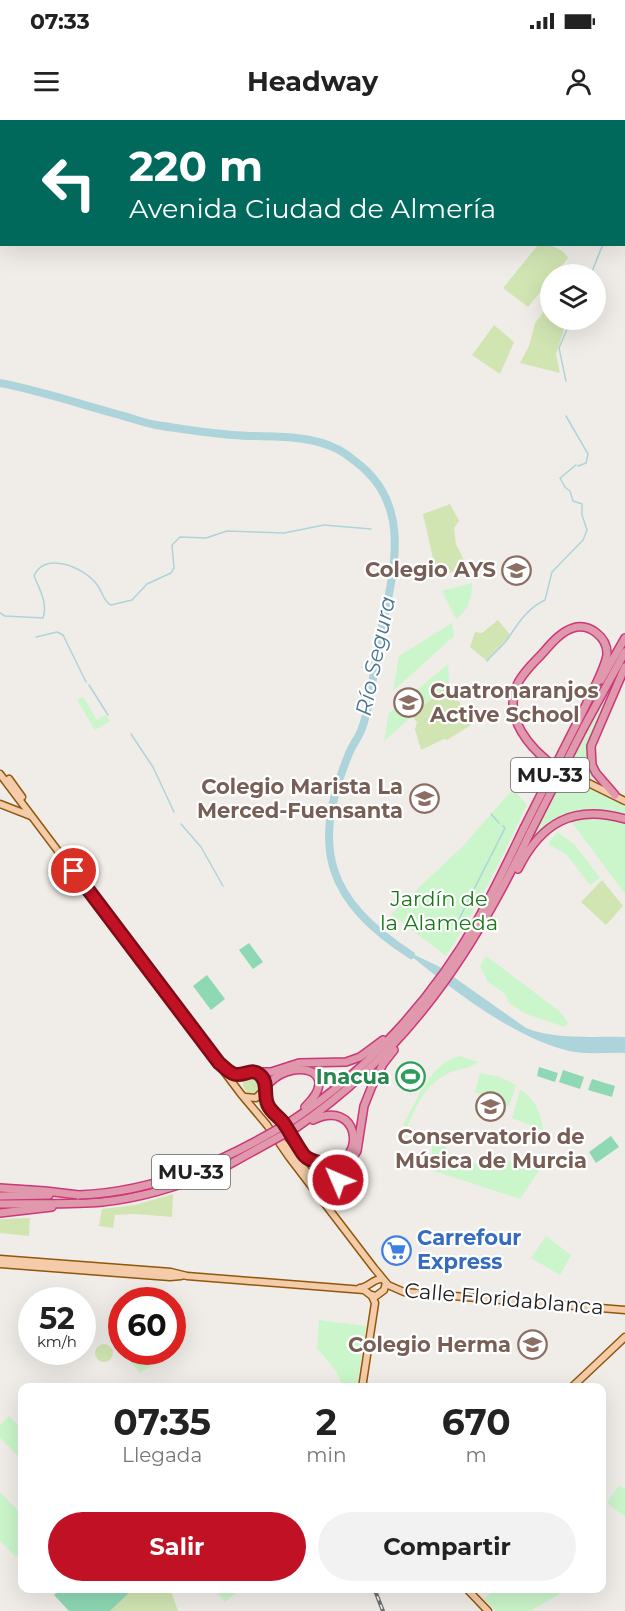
<!DOCTYPE html>
<html lang="es">
<meta charset="utf-8">
<style>
body{margin:0;font-family:Montserrat,sans-serif;background:#f2f2f2;color:#222;height:100vh;display:flex;flex-direction:column;font-size:22px;white-space:nowrap}
*{box-sizing:border-box;margin:0}
p{font-size:20px;color:#767676}
.icon{flex:none;width:33px;height:33px;fill:none;stroke:currentColor;stroke-width:2;stroke-linecap:round;stroke-linejoin:round}
.map{position:relative;flex:1;overflow:hidden}
.side{position:absolute;left:18px;top:1263px;width:588px;height:210px;display:flex;flex-direction:column;background:#fff;border-radius:12px;box-shadow:0 6px 24px #0002}
.side>*{flex:none}
.banner{position:absolute;left:0px;top:0px;width:626px;height:126px;box-shadow:0 6px 24px #0002;background:#00695c;color:#fff;overflow:hidden}
.tools{position:absolute;left:540px;top:144px;display:grid;gap:12px}
.tools a{display:grid;place-items:center;width:66px;height:66px;border-radius:50%;background:#fff;box-shadow:0 6px 24px #0002;font-size:30px}
.speed{position:absolute;left:18px;top:1167px;display:flex;gap:12px;font-size:30px;font-weight:700;text-align:center}
.speed>*{display:grid;place-content:center;width:78px;height:78px;border-radius:50%;background:#fff;box-shadow:0 6px 24px #0002;line-height:1}
.speed small{font-size:15px;font-weight:400}
.speed .limit{border:9px solid #d22;background:#fff;color:#111}
.pin{position:absolute;display:grid;place-items:center;width:51px;height:51px;color:#fff;margin:-26px;border:3px solid #fff;border-radius:50%;box-shadow:0 2px 6px #0007}
.me{position:absolute;width:66px;margin:-33px;rotate:315deg;stroke-linejoin:round;filter:drop-shadow(0 0 4px #0008)}
.turn{display:flex;align-items:center;gap:21px;height:126px;padding:0 30px;font-size:27px}
.turn .icon{width:78px;height:78px;stroke-width:2.5}
.turn b{display:block;font-size:42px;line-height:51px}
.eta{display:flex;justify-content:space-evenly;align-items:center;height:102px;text-align:center}
.eta b{font-size:36px;font-weight:700;line-height:42px}
.action{display:flex;gap:12px;margin-top:auto;padding:12px 30px}
.action a{flex:1;height:69px;border-radius:36px;background:#c01224;color:#fff;font-size:24px;font-weight:700;line-height:69px;text-align:center}
.action a+a{background:#f2f2f2;color:#222}
.status{display:flex;justify-content:space-between;align-items:center;height:42px;padding:0 30px;background:#fff;direction:ltr}
.status svg{height:16px;fill:currentColor}
header{display:flex;justify-content:space-between;align-items:center;height:78px;padding:0 30px;background:#fff;font-size:27px;font-weight:700}
.map>svg:first-child{display:block}
</style>
<div class="status"><b>07:33</b><svg viewBox="0 0 49 12"><path d="M0 12V9h3v3zM5 12V6h3v6zM10 12V3h3v9zM15 12V0h3v12zM26 1h20v11H26zM47 4h2v5h-2z"/></svg></div>
<header><svg class="icon" aria-label="menu" viewBox="0 0 24 24"><path d="M4 6h16M4 12h16M4 18h16"/></svg>Headway<svg class="icon" aria-label="person" viewBox="0 0 24 24"><circle cx="12" cy="8" r="4"/><path d="M4 21q1-7 8-7t8 7"/></svg></header>
<div class="map">
<svg width="625" height="1491" viewBox="0 0 625 1491">
<rect width="100%" height="100%" fill="#f0ede8"/>
<g fill="#d1e5b3">
<path d="M538,125c12,0 24,2 30,13l-13,16h-5v6l-22,27 -25,-19z"/>
<polygon points="550,184 550,200 567,200 556,234 560,253 520,243 529,226 535,203"/>
<polygon points="494,205 514,222 500,254 472,235"/>
<polygon points="450,384 459,401 454,408 456,424 468,448 437,456 423,394"/>
<polygon points="498,500 510,515 487,541 470,527 475,512 482,513"/>
<polygon points="449,563 451,571 474,603 447,620 444,619 421,630 415,609 417,602 412,596"/>
<polygon points="602,760 623,786 606,805 581,782"/>
<circle cx="252" cy="965" r="9"/>
<path d="M262,979c4,9 11,15 17,23 11,14 18,32 32,43l-2,6 -53,-69z"/>
<circle cx="325" cy="1056" r="9"/>
<polygon points="173,1074 172,1097 136,1094 115,1095 113,1108 99,1106 102,1089 135,1085"/>
<polygon points="30,1098 29,1116 0,1113 0,1099"/>
<circle cx="104" cy="1233" r="9"/>
<polygon points="133,1468 170,1469 178,1491 110,1491"/>
</g>
<g fill="#cbf5ca">
<path d="M472,463c0,15 -3,26 -16,36l-14,-28z"/>
<polygon points="452,503 454,516 393,571 399,536"/>
<polygon points="448,544 449,563 384,621 389,593"/>
<path d="M618,554l-28,65 -2,20 5,19 -2,9 34,19v10c-37,-13 -63,-1 -92,20z"/>
<polygon points="83,577 97,600 106,595 110,601 95,610 77,580"/>
<path d="M513,669l14,16c-25,52 -49,103 -81,151l-55,-42 73,-69z"/>
<polygon points="586,697 603,698 625,703 625,774 571,701"/>
<polygon points="557,712 574,724 600,758 590,765 566,734 548,724"/>
<polygon points="486,836 559,891 568,902 565,907 526,894 509,883 505,874 488,862 480,846"/>
<path d="M459,936l19,6c-8,6 -17,7 -27,10 -24,10 -34,32 -44,55l-4,-2c13,-22 27,-62 56,-69z"/>
<polygon points="480,953 497,956 516,965 509,986 475,972"/>
<path d="M520,970c14,7 22,25 23,40l-31,-12z"/>
<polygon points="431,1018 447,1024 445,1033 497,1051 502,1039 539,1050 538,1052 520,1079 434,1051"/>
<polygon points="546,1116 571,1135 560,1155 531,1138"/>
<polygon points="319,1200 366,1206 357,1266 343,1267 336,1251 317,1228"/>
<polygon points="123,1232 149,1232 156,1243 140,1253"/>
<polygon points="9,1296 22,1310 22,1340 0,1318 0,1305"/>
<polygon points="619,1365 625,1369 625,1397 607,1383"/>
<polygon points="0,1372 22,1395 22,1430 16,1437 0,1421"/>
<polygon points="214,1469 241,1469 225,1482"/>
<polygon points="495,1469 560,1469 560,1474 530,1491 496,1491 484,1479"/>
</g>
<g fill="#8ed8b4">
<polygon points="249,823 263,842 253,849 239,830"/>
<polygon points="207,855 225,879 211,890 193,866"/>
<polygon points="539,947 558,953 555,962 537,956"/>
<polygon points="563,950 584,957 580,969 559,962"/>
<polygon points="592,959 615,966 612,977 588,970"/>
<polygon points="611,1016 619,1027 596,1043 589,1032"/>
<polygon points="61,1468 133,1468 133,1469 110,1491 69,1491 54,1475"/>
</g>
<path fill="#add4da" d="M404,830l34,16 88,62c30,12 67,8 99,9v16c-19,-1 -37,2 -56,-2 -54,-12 -122,-65 -165,-101z"/>
<g fill="none" stroke-linecap="round" stroke-linejoin="round">
<g stroke="#add4da" stroke-width="1.5">
<polyline points="170,2 171,0"/>
<polyline points="591,154 603,124"/>
<polyline points="566,261 559,228 571,200"/>
<polyline points="566,296 588,334 586,343 578,346"/>
<path d="M0,493l5,3 38,2c5,-14 -3,-28 -9,-42 11,-26 52,-8 64,10 5,7 5,15 13,19l21,-5 15,-16 24,-11 3,-5 -2,-23 8,-8 26,1 21,-7 57,2 40,-8 47,4"/>
<polyline points="36,517 57,512 63,515 86,562"/>
<path d="M487,541c7,-8 16,-15 22,-24 10,-15 19,-29 36,-37l7,-28 31,-32 4,-10 -5,-15v-11l-9,-3 -3,-10 -5,-4 -5,-9 16,-13"/>
<polyline points="89,565 108,595"/>
<polyline points="131,614 153,647 174,692"/>
<polyline points="491,694 499,703"/>
<polyline points="181,704 201,727 223,766"/>
<polyline points="456,805 505,708 503,706"/>
</g>
<path stroke="#add4da" stroke-width="8" d="M0,263c41,8 80,21 120,32 12,3 24,8 36,10 25,4 51,8 77,10 34,3 73,-2 104,14 7,3 13,8 19,13 62,46 34,121 22,184 -5,28 -7,58 -17,85 -4,9 -10,16 -13,25 -38,93 -20,145 63,199"/>
<defs>
<g id="major">
<polyline points="558,648 625,681"/>
<polyline points="0,654 241,974 267,1005 289,1037 374,1148 388,1165 404,1172 625,1190"/>
<polyline points="6,661 9,659 22,677"/>
<polyline points="0,684 31,696"/>
<path d="M226,949c15,10 25,-3 35,6 8,7 2,21 7,31 4,6 11,11 15,17 8,10 13,22 21,31 9,12 22,5 32,14l2,12 -14,14 1,9"/>
<polyline points="245,977 256,978 264,970"/>
<polyline points="283,1023 308,1053 316,1067 321,1069 329,1069"/>
<polyline points="0,1139 171,1152 187,1156 364,1170 372,1176 375,1183 362,1268"/>
<polyline points="0,1144 170,1157 181,1156"/>
<path d="M360,1168c9,-1 14,-10 22,-9"/>
<polyline points="371,1175 376,1176 384,1170 386,1163"/>
<polyline points="571,1268 625,1217"/>
<polyline points="466,1468 488,1491"/>
</g>
<g id="highway">
<polyline points="601,560 625,518"/>
<polyline points="584,607 625,532"/>
<path d="M557,648c-26,-18 -56,-51 -39,-85 5,-10 15,-20 23,-28 9,-10 19,-23 32,-27 16,-5 35,9 34,27 -2,15 -23,53 -30,68"/>
<polyline points="615,675 596,653 592,645 591,626 625,547"/>
<path d="M518,749c23,-46 55,-65 107,-50"/>
<polyline points="256,952 271,952 299,943 346,942 360,937 383,920"/>
<path d="M265,968c24,-33 80,-19 40,19"/>
<path d="M293,1000c76,-51 139,-120 184,-199 17,-30 32,-62 47,-93"/>
<path d="M313,1000c46,-22 54,40 18,44"/>
<path d="M297,1007c111,-76 177,-176 234,-296"/>
<polyline points="338,1060 357,1031 364,986 372,966 383,944 394,930"/>
<polyline points="0,1068 45,1071 79,1075"/>
<polyline points="0,1076 49,1075"/>
<path d="M0,1084c34,-1 68,1 102,-2 41,-4 81,-17 119,-33"/>
<polyline points="0,1093 52,1087"/>
</g>
</defs>
<use href="#major" stroke="#90570d" stroke-width="9"/>
<use href="#highway" stroke="#cc377a" stroke-width="10"/>
<use href="#major" stroke="#f4cca9" stroke-width="6"/>
<use href="#highway" stroke="#e098ad" stroke-width="7"/>
<defs>
<polyline id="rail" points="374,1468 383,1491"/>
</defs>
<use href="#rail" stroke="#6f6f6f" stroke-width="4"/>
<use href="#rail" stroke="#fff" stroke-width="1.5" stroke-dasharray="4.5" stroke-linecap="butt"/>
<defs>
<g id="highway-bridge">
<polyline points="524,708 577,603"/>
<polyline points="531,711 584,607"/>
<polyline points="221,1049 297,1007"/>
<path d="M79,1075c78,-3 148,-35 214,-75"/>
</g>
</defs>
<use href="#highway-bridge" stroke="#cc377a" stroke-width="10" stroke-linecap="butt"/>
<use href="#highway-bridge" stroke="#e098ad" stroke-width="7"/>
</g>
<g fill="none" stroke-linecap="round" stroke-linejoin="round">
<defs>
<path id="route" d="M74,751l145,192c5,4 9,9 15,11 9,3 18,-7 26,1 9,7 3,20 8,30 3,7 10,11 15,17 7,10 13,22 20,32 11,15 38,2 35,26"/>
</defs>
<use href="#route" stroke="#7d0c17" stroke-width="15"/>
<use href="#route" stroke="#c01224" stroke-width="10"/>
</g>
<defs>
<symbol id="school-ring" viewBox="-11 -11 22 22"><circle r="9.5" fill="#fff" stroke="#8d6e63" stroke-width="1.5"/><path d="M0-5L7-2L0 1L-7-2ZM-4 1L0 2.5L4 1V4Q0 6-4 4Z" fill="#8d6e63"/></symbol>
<symbol id="stadium-ring" viewBox="-11 -11 22 22"><circle r="9.5" fill="#fff" stroke="#2e9e5b" stroke-width="1.5"/><path d="M0-5a6.5 5 0 1 0 0 10a6.5 5 0 1 0 0-10ZM-3.5-1.8h7v3.6h-7Z" fill="#2e9e5b"/></symbol>
<symbol id="university-ring" viewBox="-11 -11 22 22"><circle r="9.5" fill="#fff" stroke="#8d6e63" stroke-width="1.5"/><path d="M0-5L7-2L0 1L-7-2ZM-4 1L0 2.5L4 1V4Q0 6-4 4Z" fill="#8d6e63"/></symbol>
<symbol id="supermarket-ring" viewBox="-11 -11 22 22"><circle r="9.5" fill="#fff" stroke="#3f7fe0" stroke-width="1.5"/><path d="M-6-5.5h2.5l.6 2H6L4.5 2H-2.5L-4.4-4H-6ZM-1.5 3.2a1.3 1.3 0 1 0 .1 0ZM3 3.2a1.3 1.3 0 1 0 .1 0Z" fill="#3f7fe0"/></symbol>
</defs>
<g fill-rule="evenodd">
<use href="#school-ring" x="500" y="434" width="33" height="33"/>
<use href="#school-ring" x="392" y="566" width="33" height="33"/>
<use href="#school-ring" x="408" y="662" width="33" height="33"/>
<use href="#stadium-ring" x="394" y="940" width="33" height="33"/>
<use href="#university-ring" x="474" y="970" width="33" height="33"/>
<use href="#supermarket-ring" x="380" y="1114" width="33" height="33"/>
<use href="#school-ring" x="516" y="1208" width="33" height="33"/>
</g>
<g text-anchor="middle" stroke-width="4.5" stroke-linejoin="round" paint-order="stroke">
<g fill="#fff" stroke="#646464" stroke-width="1.5">
<rect x="511" y="638" width="78" height="34" rx="4.5"/>
<rect x="152" y="1035" width="78" height="34" rx="4.5"/>
</g>
<g font-size="20" font-weight="bold" fill="#212121">
<text x="550" y="662">MU-33</text>
<text x="191" y="1059">MU-33</text>
</g>
<g font-size="21" font-weight="bold" fill="#785e54" stroke="#fff" text-anchor="end">
<text x="496" y="457">Colegio AYS</text>
<text x="430" y="578" text-anchor="start">Cuatronaranjos<tspan x="430" dy="24">Active School</tspan></text>
<text x="403" y="674">Colegio Marista La<tspan x="403" dy="24">Merced-Fuensanta</tspan></text>
<text x="491" y="1024" text-anchor="middle">Conservatorio de<tspan x="491" dy="24">Música de Murcia</tspan></text>
<text x="511" y="1232">Colegio Herma</text>
</g>
<g font-size="21" fill="#187816" stroke="#fff">
<text x="439" y="786">Jardín de<tspan x="439" dy="24">la Alameda</tspan></text>
</g>
<g font-size="21" font-weight="bold" fill="#27864d" stroke="#fff" text-anchor="end">
<text x="390" y="964">Inacua</text>
</g>
<g font-size="21" font-weight="bold" fill="#366cbe" stroke="#fff" text-anchor="start">
<text x="417" y="1125">Carrefour<tspan x="417" dy="24">Express</tspan></text>
</g>
<g font-size="21" fill="#212121" stroke="#fff">
<text transform="translate(504 1179) rotate(5)" y="7">Calle Floridablanca</text>
</g>
<g font-size="22" font-style="italic" fill="#4b7692" stroke="#fff">
<text transform="translate(375 536) rotate(-78)" y="8">Río Segura</text>
</g>
</g>
</svg>
<div class="tools">
<a><svg class="icon" aria-label="layers" viewBox="0 0 24 24"><path d="M12 4l9 5-9 5-9-5zM3 14l9 5 9-5"/></svg></a>
</div>
<div class="speed"><div>52<small>km/h</small></div><div class="limit">60</div></div>
<div class="pin" style="left:74px;top:751px;background:#d93025"><svg class="icon" aria-label="arrive" viewBox="0 0 24 24"><path d="M6 21V4h12l-3 4 3 4H6"/></svg></div>
<svg class="me" style="left:338px;top:1060px" viewBox="-20 -20 40 40"><circle r="17" fill="#c01224" stroke="#fff" stroke-width="3"/><path d="M0-11L8 9 0 5-8 9z" fill="#fff"/></svg>
<div class="banner">
<div class="turn"><svg class="icon" aria-label="left" viewBox="0 0 24 24"><path d="M17 20v-9H6M10 6l-5 5 5 5"/></svg><div><b>220 m</b>Avenida Ciudad de Almería</div></div>
</div>
<section class="side">
<div class="eta">
<div><b>07:35</b><p>Llegada</p></div>
<div><b>2</b><p>min</p></div>
<div><b>670</b><p>m</p></div>
</div>
<div class="action"><a>Salir</a><a>Compartir</a></div>
</section>
</div>
